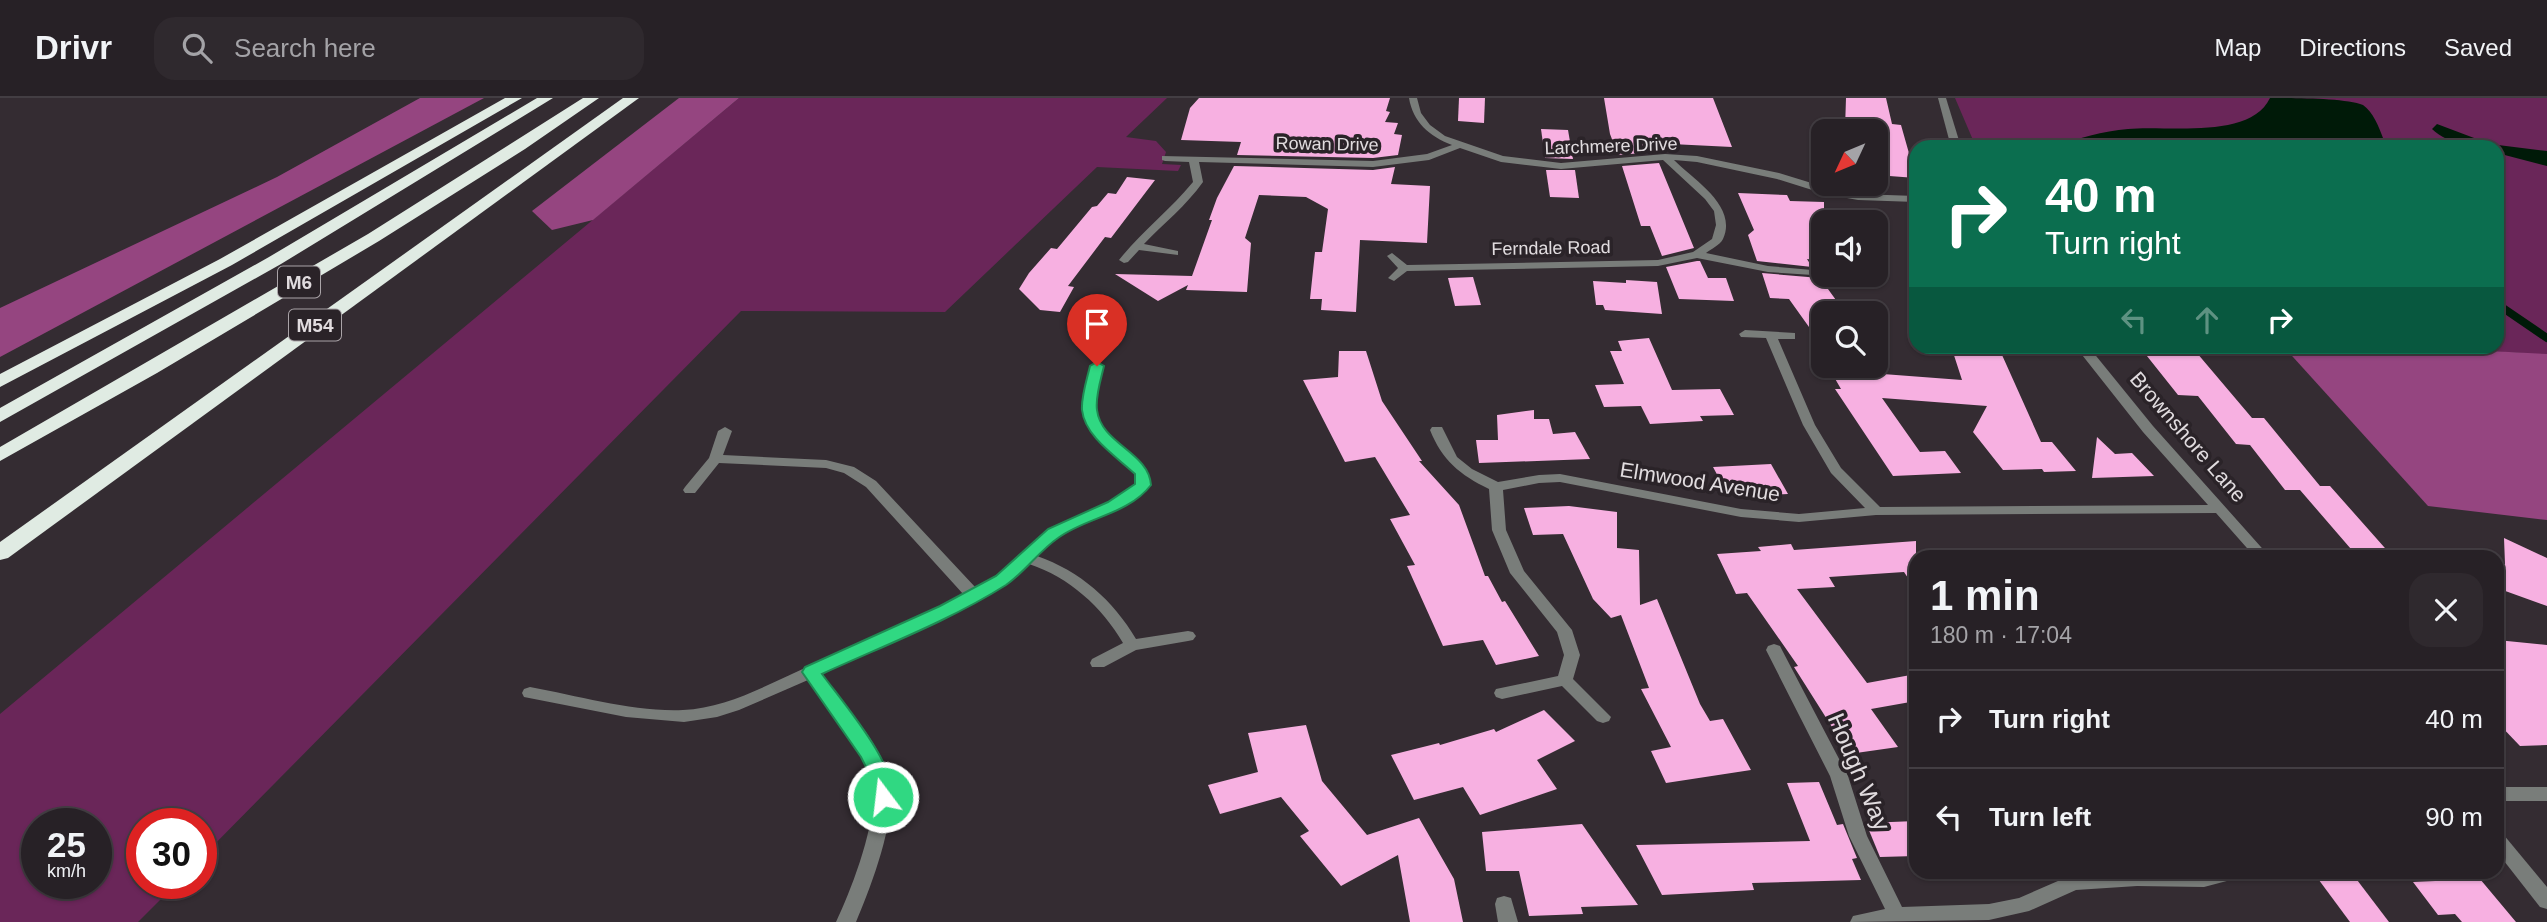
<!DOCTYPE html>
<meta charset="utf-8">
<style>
body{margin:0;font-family:Arial,sans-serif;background:#2f292e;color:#f1f3f6;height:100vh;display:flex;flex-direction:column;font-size:26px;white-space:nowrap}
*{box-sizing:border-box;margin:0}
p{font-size:23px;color:#a4a3a7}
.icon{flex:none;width:38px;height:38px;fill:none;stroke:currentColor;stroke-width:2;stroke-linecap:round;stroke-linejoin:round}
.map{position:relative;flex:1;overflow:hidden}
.details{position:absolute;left:1909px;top:452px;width:595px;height:329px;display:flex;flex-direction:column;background:#272126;border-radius:21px;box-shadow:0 2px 5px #0004,0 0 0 2px #433e43}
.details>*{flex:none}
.hud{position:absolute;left:1909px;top:42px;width:595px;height:214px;border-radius:21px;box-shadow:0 2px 5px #0004,0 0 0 2px #433e43;background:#0b6e4f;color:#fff;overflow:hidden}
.needle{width:46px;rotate:226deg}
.fabs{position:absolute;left:1811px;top:21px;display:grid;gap:14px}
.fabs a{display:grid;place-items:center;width:77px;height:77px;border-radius:14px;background:#272126;box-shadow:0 2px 5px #0004,0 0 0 2px #433e43;font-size:35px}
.speed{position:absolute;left:21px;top:710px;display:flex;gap:14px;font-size:35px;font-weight:700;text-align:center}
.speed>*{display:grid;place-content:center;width:91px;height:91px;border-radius:50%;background:#272126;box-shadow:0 2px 5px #0004,0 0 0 2px #433e43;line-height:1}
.speed small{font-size:18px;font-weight:400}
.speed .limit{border:10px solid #d22;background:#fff;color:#111}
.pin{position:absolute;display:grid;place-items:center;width:60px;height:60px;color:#fff;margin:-72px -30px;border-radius:50% 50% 50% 0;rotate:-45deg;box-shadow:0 0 7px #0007}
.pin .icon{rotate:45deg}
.me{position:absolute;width:77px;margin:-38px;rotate:345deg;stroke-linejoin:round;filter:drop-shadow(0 0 5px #0008)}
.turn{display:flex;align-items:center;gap:24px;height:147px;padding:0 21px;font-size:32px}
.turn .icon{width:91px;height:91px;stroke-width:2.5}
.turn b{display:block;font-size:49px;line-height:60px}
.lanes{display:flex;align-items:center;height:66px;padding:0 21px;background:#0003;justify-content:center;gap:35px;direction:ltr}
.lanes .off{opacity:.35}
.round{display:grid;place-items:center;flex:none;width:74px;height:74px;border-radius:21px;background:#2f292e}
.overview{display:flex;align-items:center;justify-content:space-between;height:119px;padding:0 21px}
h1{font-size:42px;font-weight:700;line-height:52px}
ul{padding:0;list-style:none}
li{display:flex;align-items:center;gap:21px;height:98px;padding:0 21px;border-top:2px solid #433e43}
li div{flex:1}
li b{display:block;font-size:26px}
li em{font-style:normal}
header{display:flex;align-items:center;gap:42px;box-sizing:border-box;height:98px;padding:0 35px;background:#272126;border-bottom:2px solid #433e43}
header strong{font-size:33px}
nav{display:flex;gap:38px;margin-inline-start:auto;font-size:24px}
.search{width:490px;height:63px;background:#2f292e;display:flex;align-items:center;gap:18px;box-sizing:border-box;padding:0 24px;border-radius:21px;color:#a4a3a7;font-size:26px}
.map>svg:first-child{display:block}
</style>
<header>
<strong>Drivr</strong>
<div class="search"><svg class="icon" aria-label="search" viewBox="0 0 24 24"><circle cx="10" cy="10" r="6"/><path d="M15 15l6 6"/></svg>Search here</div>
<nav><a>Map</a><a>Directions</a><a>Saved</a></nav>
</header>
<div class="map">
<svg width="2547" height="824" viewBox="0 0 2547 824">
<rect width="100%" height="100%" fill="#342c32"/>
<g fill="#6a2659" fill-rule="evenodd">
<path d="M739,0h428l-41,39 30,4 10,11 -4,12 19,1 -3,6 -81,-4 -152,145 -204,-1 -540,547v-34h-59v60h34l-38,38h-138v-208zM37,726h59v60h-59z"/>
<polygon points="1955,0 2547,0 2547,269 2523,255 2415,249 2497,248 2497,49 1976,49"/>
</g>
<g fill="#954580">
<polygon points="420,0 484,0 0,259 0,210 277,79"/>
<polygon points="679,0 739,0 593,122 552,132 532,113"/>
<polygon points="2415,249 2547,256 2547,422 2428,408 2284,249"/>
</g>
<g fill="#001a08">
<path d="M2270,0c22,0 76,0 93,7 10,7 16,22 20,33l-4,9h-325c24,-9 49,-16 74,-18 39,-4 122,11 142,-31z"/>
<path d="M2437,26l53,20 57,7v15l-50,-13v-6c-22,0 -49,-2 -65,-18z"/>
</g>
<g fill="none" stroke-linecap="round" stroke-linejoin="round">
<polyline stroke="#001a08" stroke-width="8" points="2503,210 2547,240"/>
</g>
<g fill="#f7b0e1">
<polygon points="1199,0 1390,0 1386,13 1390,14 1385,24 1398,25 1394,36 1402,37 1398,57 1373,60 1237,57 1241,44 1181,42 1190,10"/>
<polygon points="1459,0 1485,0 1484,25 1458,23"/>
<polygon points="1604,0 1713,0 1732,49 1651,45 1654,54 1618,57 1610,36"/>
<polygon points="1846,0 1886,0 1892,26 1901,27 1916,80 1876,77 1876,33 1845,31"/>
<polygon points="1541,31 1568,32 1573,61 1545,60"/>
<polygon points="1659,65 1694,150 1662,158 1650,128 1641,128 1622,68"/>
<polygon points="1234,68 1373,72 1395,69 1391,86 1430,88 1427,145 1360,142 1356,214 1321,212 1322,201 1310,201 1315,154 1322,154 1328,111 1306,99 1259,97 1245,140 1251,145 1247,194 1186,192 1188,187 1158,203 1115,176 1192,178 1212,122 1209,122 1217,100"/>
<polygon points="1546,72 1575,72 1579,100 1550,99"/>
<polygon points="1127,79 1155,82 1111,140 1105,139 1068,188 1074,189 1060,214 1040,212 1019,191 1029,175 1051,150 1057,151 1092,109 1097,108 1108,95 1116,96"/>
<polygon points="1738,95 1787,97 1790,103 1824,104 1824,163 1807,161 1812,169 1757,163 1748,137 1754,132"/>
<polygon points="1697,163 1700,163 1708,180 1726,180 1734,203 1679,201 1666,169"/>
<polygon points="1762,175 1820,180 1841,209 1824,209 1824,250 1789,201 1770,200"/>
<polygon points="1473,179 1481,207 1455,208 1448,180"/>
<polygon points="1626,182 1657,184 1662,216 1605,212 1603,207 1596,207 1593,183 1626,185"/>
<polygon points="1649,240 1672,292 1720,291 1734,317 1700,318 1703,323 1650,326 1641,308 1604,309 1595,287 1624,286 1610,253 1622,253 1618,243"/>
<polygon points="1951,248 1998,248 2041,344 2052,344 2076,373 2044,374 2042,371 2003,372 1973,334 1987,308 1882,300 1920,354 1945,353 1961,375 1893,378 1835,291 1841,291 1830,272 1962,282"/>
<polygon points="2139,248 2191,248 2252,320 2264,320 2320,388 2330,388 2392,458 2357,458 2300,392 2285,392 2250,347 2236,346 2198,298 2178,297"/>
<polygon points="1339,253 1366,253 1382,303 1422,363 1419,363 1459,407 1485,478 1488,478 1502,504 1505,503 1539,558 1496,567 1483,542 1443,548 1407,468 1415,467 1390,421 1410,417 1375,359 1345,364 1303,282 1338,279"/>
<polygon points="1534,312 1534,321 1549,321 1553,336 1575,334 1590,361 1479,365 1476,342 1498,342 1497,317"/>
<polygon points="2097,339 2115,356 2132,355 2154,378 2092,380"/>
<polygon points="1771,366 1788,396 1744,398 1742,395 1727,395 1713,369"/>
<polygon points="1569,408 1617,414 1617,450 1639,452 1640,507 1657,501 1700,606 1710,623 1723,621 1751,672 1666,685 1651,653 1671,649 1641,591 1649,590 1621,517 1611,520 1593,501 1563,436 1533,437 1524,410"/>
<polygon points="2504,440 2547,460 2547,508 2497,490 2497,466 2505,466"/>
<polygon points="1916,443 1916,492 1904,474 1829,479 1835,489 1797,491 1867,585 1916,576 1916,603 1871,611 1898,649 1849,656 1794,569 1798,568 1747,495 1736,496 1717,456 1761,453 1758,449 1791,446 1794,452"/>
<polygon points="2497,542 2547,547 2547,647 2520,648 2497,624"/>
<polygon points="1544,612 1575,643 1537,662 1557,691 1480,717 1463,689 1414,702 1391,657 1439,645 1440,647 1494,631 1496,634"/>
<polygon points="1306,627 1322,683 1367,737 1419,720 1454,781 1463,824 1410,824 1398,757 1341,788 1300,738 1309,733 1281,699 1220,716 1208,687 1258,674 1248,635"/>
<polygon points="1819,684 1837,727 1843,726 1857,760 1852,761 1861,782 1752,785 1754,792 1662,797 1636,747 1810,743 1787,685"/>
<polygon points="1916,723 1916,758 1880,759 1866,725"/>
<polygon points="1582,726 1638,807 1581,809 1583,816 1529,818 1519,773 1486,773 1482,734"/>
<polygon points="2313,774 2351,774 2389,824 2350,824"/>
<polygon points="2480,781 2516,824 2462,824 2455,816 2438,817 2413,784"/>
</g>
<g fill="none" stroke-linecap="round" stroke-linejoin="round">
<g fill="#797d7a" fill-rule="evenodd">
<path d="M1409,0h8l4,15 9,12 15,11 58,20 58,7 104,-9 32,2 82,17 52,16 27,5 58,2v6l-58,-2 -33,-6 -48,-15 -80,-17 -23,-2c20,20 64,46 49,79 -3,6 -12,10 -17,14l62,13 56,5v4h5l-1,1 -60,-4 -71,-14 -39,8 -251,5 -13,10 -6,-3 10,-10 -11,-12 5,-3 15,12 251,-5 35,-8 19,-13 4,-14 -2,-14 -9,-12 -42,-39 -102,9 -60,-7 -41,-14 -31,12 -56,7 -174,-5 4,20c-17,24 -39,41 -59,62l34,7v4l-39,-5 -11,12 -4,1 -5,-3c22,-28 51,-50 74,-78l-4,-20 -24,-1 -3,-1v-4l211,5 54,-7 25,-9c-23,-9 -39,-23 -43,-47z"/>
<polygon points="1938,0 1946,0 1961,49 1951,49"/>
<polygon points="1830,177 1850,177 1851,178 1845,181 1832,179"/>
<path d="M1745,232l50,3v6h-17l37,86 26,43 39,39 328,-2 -65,-73 -68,-86h13l65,80 116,130h-15l-38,-43 -340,2 -77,7 -58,-5 -181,-35 -21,1 -36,7 3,40 18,41 48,59 8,25 -7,24 38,38 -2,4 -6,2 -6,-2 -35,-35 -60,13 -6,-2 -2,-4 2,-4 62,-13 6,-21 -7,-23 -47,-59 -18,-43 -3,-41c-29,-14 -47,-29 -59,-59l2,-3h10l15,30 15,12 26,13 41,-7 21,-1 181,35 58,5 66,-6 -34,-35 -28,-48 -37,-87 -25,-1 -2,-3z"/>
<path d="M1097,264l6,4 -7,33 2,20 10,15 39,36 3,15 -22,18 -68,32 -23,21c43,15 76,44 99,83l52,-8 5,1 3,4 -3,4 -5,1 -52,9 -32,17h-12l-2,-4 2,-4 31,-16c-21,-36 -54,-66 -94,-79 -60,51 -136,78 -208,110 22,30 58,67 68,103 10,37 -18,110 -33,145h-20c16,-34 46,-110 35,-147 -10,-33 -43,-67 -63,-95l-69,30 -22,7 -33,5 -58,-5 -102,-20 -2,-4 2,-4 6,-2c50,9 102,25 153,23 46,-2 89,-28 131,-46 50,-22 102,-42 150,-69l-98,-108 -22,-14 -18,-5 -107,-5 -24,30h-10l-2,-3 2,-3 24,-29 9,-27 7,-4 7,4 -9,24 103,5 28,7 22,14 100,107 25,-16 49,-43 68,-32 18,-13 -1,-10c-18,-18 -49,-36 -52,-64 -2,-14 4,-30 8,-44z"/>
<polygon points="1774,546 1780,548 1782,552 1848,678 1867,738 1902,809 1989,806 2019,800 2074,776 2118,774 2244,774 2242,779 2204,789 2137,788 2076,792 2029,813 1989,822 1850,824 1853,818 1885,811 1849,738 1830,678 1766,552 1768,548"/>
<rect x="2497" y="689" width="50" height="14"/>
<polygon points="2497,734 2503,736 2547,789 2547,811 2540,809 2497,754"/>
<polygon points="1504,798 1511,800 1518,824 1498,824 1495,806 1497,800"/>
</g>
<g fill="#e0ebe3" fill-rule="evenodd">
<polygon points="505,0 522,0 232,167 0,289 0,276 220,161"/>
<polygon points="537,0 553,0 281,166 0,324 0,310 269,159"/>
<polygon points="583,0 599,0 525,51 379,143 157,275 0,363 0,349 368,136"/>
<polygon points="623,0 639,0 8,460 0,462 0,444"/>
</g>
</g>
<path fill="#30d882" stroke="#1f8c54" stroke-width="2" d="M1097,264l7,4c-3,13 -9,31 -7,44 4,34 52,42 54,75 -23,30 -65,32 -93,53 -19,13 -33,34 -52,47 -57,36 -123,61 -184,89 18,25 83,100 68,128l-7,2 -7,-2 -5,-25 -10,-20 -59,-85 3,-5 135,-61 56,-30 52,-47 60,-27 27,-18v-10c-18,-17 -50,-37 -53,-64 -1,-13 5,-31 8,-44z"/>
<g text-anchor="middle" stroke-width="7" stroke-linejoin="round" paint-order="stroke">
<g font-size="18" fill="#e1dcdf" stroke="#2a2328">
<text transform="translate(1327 46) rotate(1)" y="6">Rowan Drive</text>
<text transform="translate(1611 48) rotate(-2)" y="6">Larchmere Drive</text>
<text transform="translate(1551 150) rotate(-1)" y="6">Ferndale Road</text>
</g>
<g fill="#2a2328" stroke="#aaa4a8" stroke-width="2">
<rect x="278" y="168.5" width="42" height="31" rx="5"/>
<rect x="289" y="211.5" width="52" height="31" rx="5"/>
</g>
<g font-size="19" font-weight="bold" fill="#e1dcdf">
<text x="299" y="191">M6</text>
<text x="315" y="234">M54</text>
</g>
<g font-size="21" fill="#e1dcdf" stroke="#2a2328">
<text transform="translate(2188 339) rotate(49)" y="7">Brownshore Lane</text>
<text transform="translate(1700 384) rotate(9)" y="7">Elmwood Avenue</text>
</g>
<g font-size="24" fill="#e1dcdf" stroke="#2a2328">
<text transform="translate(1859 674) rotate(67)" y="8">Hough Way</text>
</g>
</g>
</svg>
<div class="fabs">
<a><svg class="needle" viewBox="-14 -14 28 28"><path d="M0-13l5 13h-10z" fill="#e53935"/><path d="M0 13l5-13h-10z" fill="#a4a3a7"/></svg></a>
<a><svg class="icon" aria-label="sound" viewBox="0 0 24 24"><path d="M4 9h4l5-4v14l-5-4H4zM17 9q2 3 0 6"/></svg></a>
<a><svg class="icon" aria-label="search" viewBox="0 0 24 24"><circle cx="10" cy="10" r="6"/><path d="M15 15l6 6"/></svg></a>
</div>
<div class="speed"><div>25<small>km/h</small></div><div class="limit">30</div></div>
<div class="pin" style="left:1097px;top:268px;background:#d93025"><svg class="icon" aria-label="arrive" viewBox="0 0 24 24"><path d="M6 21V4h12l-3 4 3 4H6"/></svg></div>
<svg class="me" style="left:883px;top:699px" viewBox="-20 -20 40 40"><circle r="17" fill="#30d882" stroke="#fff" stroke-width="3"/><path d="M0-11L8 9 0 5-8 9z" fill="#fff"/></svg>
<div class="hud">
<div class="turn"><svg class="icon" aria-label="right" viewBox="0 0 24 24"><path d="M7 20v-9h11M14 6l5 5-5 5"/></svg><div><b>40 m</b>Turn right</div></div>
<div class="lanes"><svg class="icon off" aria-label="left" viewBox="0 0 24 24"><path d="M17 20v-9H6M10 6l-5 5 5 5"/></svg><svg class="icon off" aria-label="ahead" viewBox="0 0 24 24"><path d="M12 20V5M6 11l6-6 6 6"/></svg><svg class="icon" aria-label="right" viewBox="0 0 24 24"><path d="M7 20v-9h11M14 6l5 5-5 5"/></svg></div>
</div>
<section class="details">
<div class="overview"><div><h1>1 min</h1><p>180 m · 17:04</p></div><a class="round"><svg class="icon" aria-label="close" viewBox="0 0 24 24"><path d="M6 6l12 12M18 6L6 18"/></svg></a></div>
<ul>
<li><svg class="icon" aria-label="right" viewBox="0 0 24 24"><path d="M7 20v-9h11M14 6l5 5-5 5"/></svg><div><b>Turn right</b></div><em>40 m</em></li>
<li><svg class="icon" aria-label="left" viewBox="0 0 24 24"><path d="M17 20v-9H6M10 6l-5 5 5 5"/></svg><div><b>Turn left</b></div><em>90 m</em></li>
</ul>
</section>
</div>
